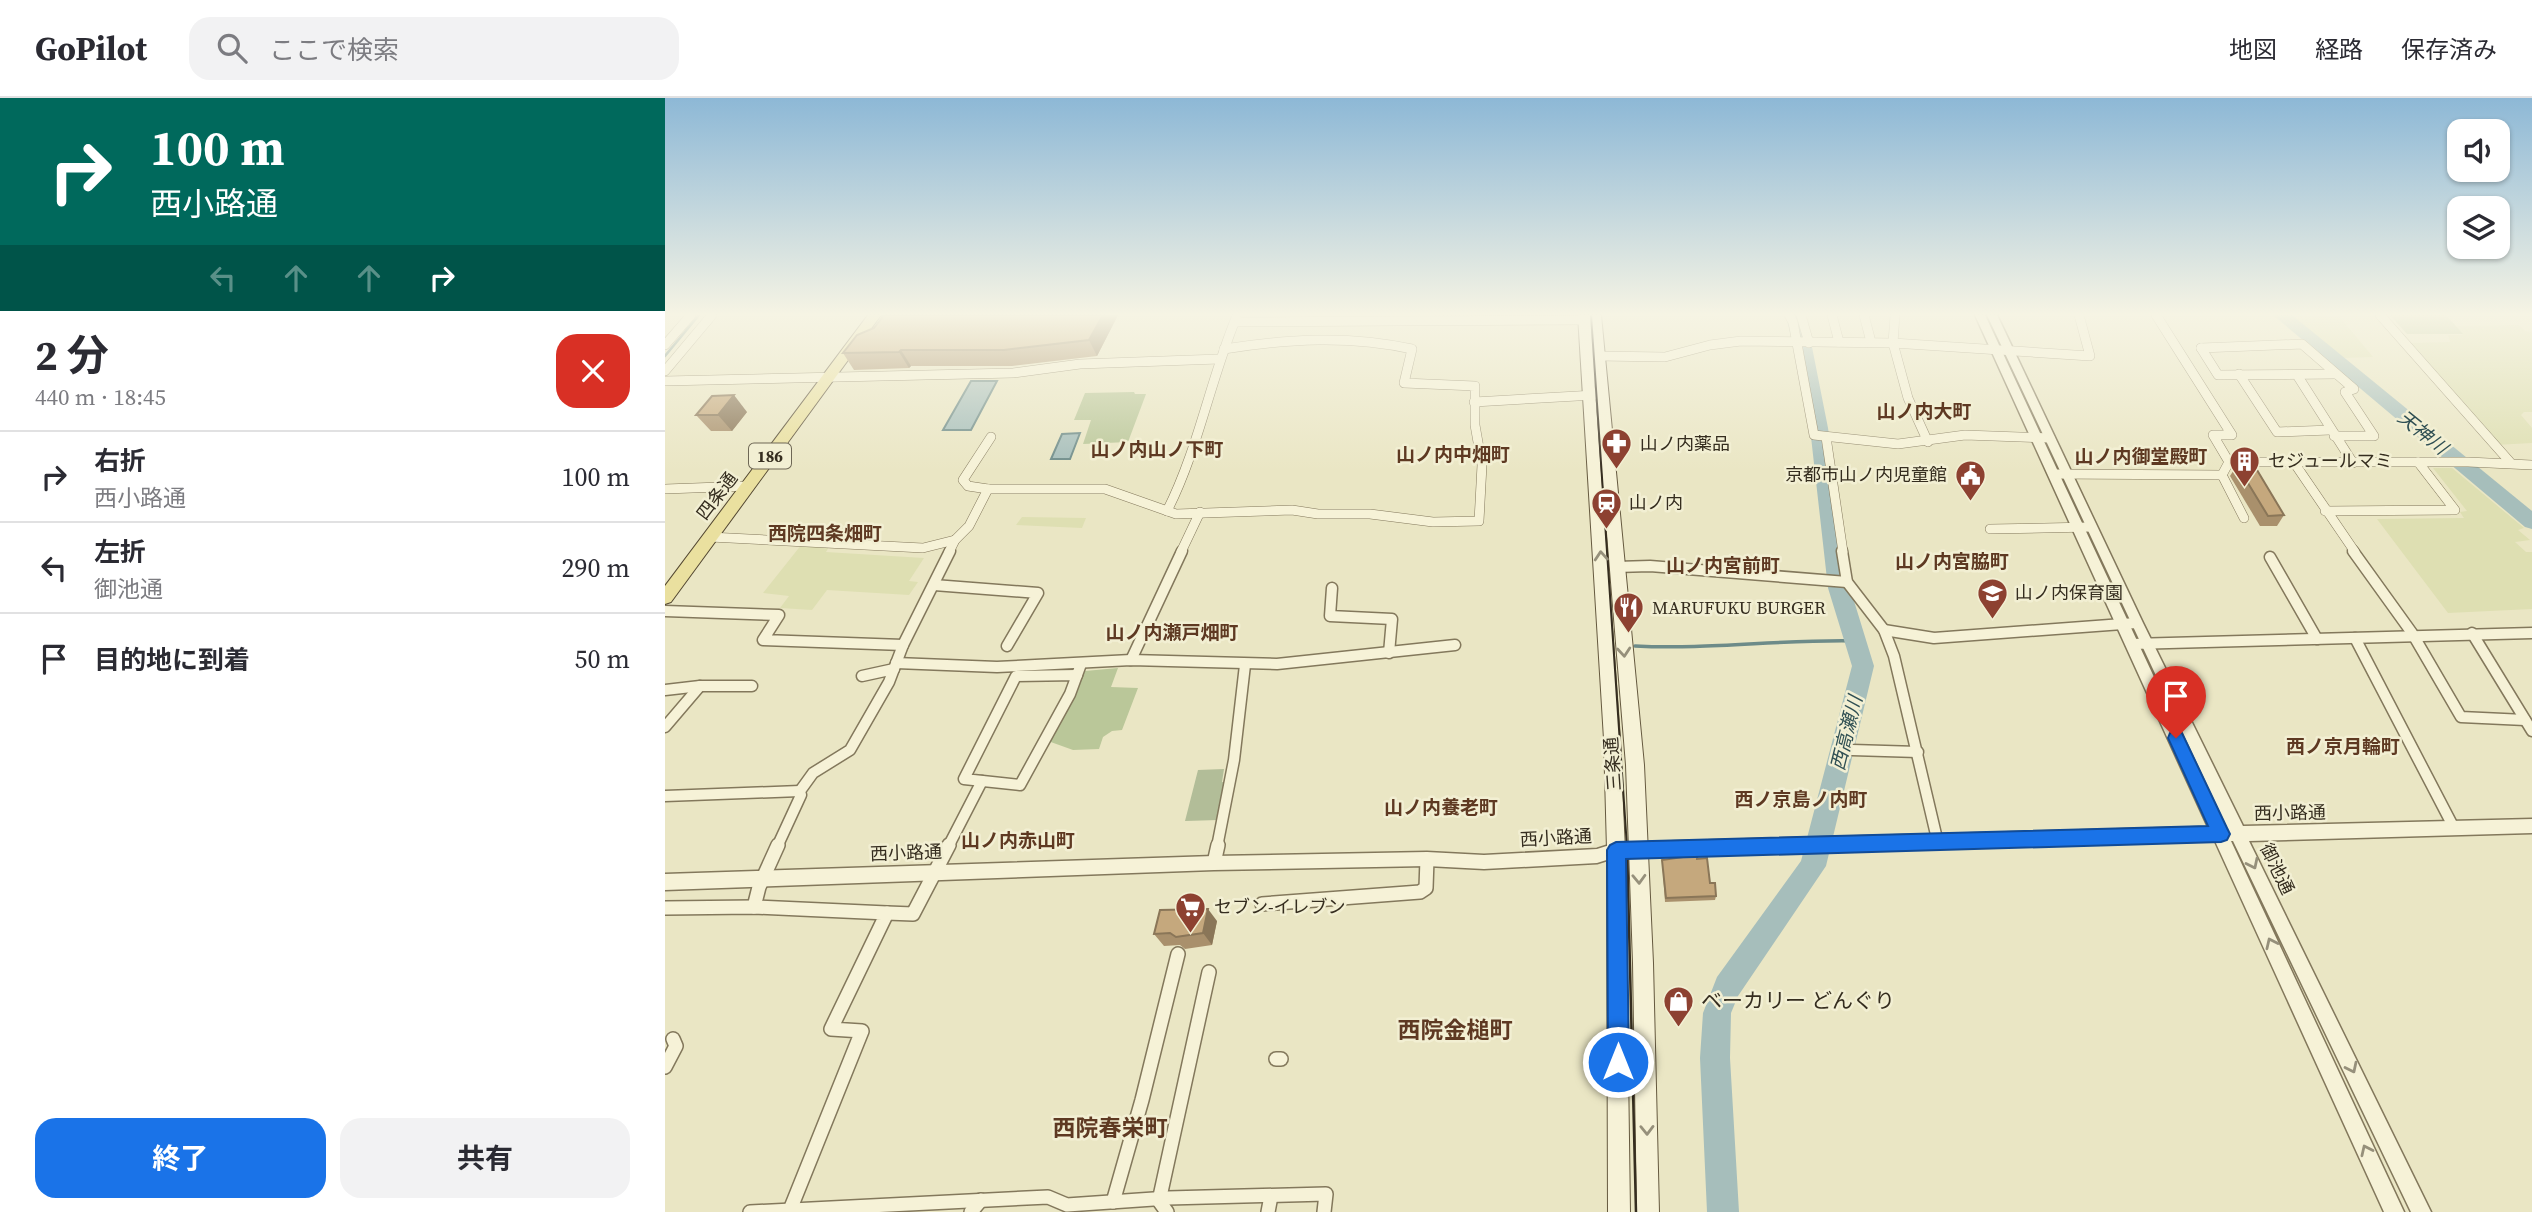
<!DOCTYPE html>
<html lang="ja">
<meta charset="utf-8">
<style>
body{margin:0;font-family:"Source Serif 4","Noto Sans JP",serif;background:#f2f2f3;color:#2b2b33;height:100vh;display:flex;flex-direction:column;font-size:26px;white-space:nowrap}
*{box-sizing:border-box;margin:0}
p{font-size:23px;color:#7c7c81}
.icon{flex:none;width:38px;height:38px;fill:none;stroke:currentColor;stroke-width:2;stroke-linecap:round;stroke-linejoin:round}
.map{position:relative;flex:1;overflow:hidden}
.details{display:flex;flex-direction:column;background:#fff;width:665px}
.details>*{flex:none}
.guide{background:#00695c;color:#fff;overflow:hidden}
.tools{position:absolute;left:1782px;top:21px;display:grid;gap:14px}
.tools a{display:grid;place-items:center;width:63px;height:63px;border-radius:14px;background:#fff;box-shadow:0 2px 5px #0004;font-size:35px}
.pin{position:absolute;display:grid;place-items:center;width:60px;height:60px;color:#fff;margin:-72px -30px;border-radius:50% 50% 50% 0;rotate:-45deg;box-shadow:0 0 7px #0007}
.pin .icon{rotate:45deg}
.me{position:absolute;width:77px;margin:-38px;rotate:0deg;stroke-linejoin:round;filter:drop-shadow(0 0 5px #0008)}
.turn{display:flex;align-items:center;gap:24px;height:147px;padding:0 35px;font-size:32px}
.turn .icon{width:91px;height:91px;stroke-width:2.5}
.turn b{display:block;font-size:49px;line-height:60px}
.lanes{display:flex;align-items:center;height:66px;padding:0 35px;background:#0003;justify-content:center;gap:35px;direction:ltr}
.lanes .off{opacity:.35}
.round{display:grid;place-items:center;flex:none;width:74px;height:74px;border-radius:21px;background:#f2f2f3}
.head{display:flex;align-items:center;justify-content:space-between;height:119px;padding:0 35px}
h1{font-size:42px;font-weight:700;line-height:52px}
.action{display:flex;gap:14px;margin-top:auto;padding:14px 35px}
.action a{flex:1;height:80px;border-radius:21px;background:#1a73e8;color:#fff;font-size:28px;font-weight:700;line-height:80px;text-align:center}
.action a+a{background:#f2f2f3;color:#2b2b33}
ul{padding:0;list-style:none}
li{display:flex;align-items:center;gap:21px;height:91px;padding:0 35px;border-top:2px solid #e1e1e2}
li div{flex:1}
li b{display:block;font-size:26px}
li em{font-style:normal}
header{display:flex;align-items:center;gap:42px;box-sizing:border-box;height:98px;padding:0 35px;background:#fff;border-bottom:2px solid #e1e1e2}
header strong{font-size:33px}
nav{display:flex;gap:38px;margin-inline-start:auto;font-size:24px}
.search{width:490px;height:63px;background:#f2f2f3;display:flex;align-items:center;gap:18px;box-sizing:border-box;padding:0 24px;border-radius:21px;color:#7c7c81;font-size:26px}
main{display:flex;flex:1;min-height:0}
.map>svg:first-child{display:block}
</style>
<header>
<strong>GoPilot</strong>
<div class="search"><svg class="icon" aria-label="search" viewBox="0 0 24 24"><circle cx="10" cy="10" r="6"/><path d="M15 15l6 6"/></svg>ここで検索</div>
<nav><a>地図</a><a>経路</a><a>保存済み</a></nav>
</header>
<main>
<section class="details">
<div class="guide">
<div class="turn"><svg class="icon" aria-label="right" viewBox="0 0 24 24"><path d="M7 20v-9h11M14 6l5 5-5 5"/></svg><div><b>100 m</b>西小路通</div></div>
<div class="lanes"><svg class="icon off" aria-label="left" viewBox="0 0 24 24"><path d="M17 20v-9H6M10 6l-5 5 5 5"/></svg><svg class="icon off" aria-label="ahead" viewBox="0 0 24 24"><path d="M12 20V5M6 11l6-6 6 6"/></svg><svg class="icon off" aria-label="ahead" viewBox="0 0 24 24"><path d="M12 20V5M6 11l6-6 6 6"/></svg><svg class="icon" aria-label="right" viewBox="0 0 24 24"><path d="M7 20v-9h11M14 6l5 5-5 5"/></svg></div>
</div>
<div class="head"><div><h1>2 分</h1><p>440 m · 18:45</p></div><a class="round" style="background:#d93025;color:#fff"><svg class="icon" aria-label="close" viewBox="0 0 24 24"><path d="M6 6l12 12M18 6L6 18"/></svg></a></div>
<ul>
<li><svg class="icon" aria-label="right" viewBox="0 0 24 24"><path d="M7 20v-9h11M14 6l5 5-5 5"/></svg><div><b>右折</b><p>西小路通</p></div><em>100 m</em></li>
<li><svg class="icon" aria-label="left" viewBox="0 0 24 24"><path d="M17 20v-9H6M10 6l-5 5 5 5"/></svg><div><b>左折</b><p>御池通</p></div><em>290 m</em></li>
<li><svg class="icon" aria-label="arrive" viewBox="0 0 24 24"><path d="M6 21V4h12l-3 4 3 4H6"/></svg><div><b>目的地に到着</b></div><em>50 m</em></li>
</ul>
<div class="action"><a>終了</a><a>共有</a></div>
</section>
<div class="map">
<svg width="1867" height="1114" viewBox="0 0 1867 1114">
<rect width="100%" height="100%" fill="#eae6c4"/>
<g fill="#dedfb2">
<polygon points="1674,218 1708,259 1677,260 1627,220"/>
<polygon points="1854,227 1860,233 1867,234 1867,314 1859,314 1856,317 1867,330 1867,345 1830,347 1745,245 1785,244 1783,237 1798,237 1791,228"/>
<polygon points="1768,370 1787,370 1859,430 1853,432 1865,442 1850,444 1861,454 1867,454 1867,511 1783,515 1712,421 1799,420 1795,414 1802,413"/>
<polygon points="357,419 421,420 417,430 351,427"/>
<polygon points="137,446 165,447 161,454 259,460 244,483 253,484 244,497 162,492 147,512 115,510 124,498 98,495"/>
</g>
<g fill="#bac799">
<polygon points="1725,217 1781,217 1798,236 1742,236"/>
<polygon points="469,294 470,296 481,296 463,344 418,346 426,322 409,322 420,295"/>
<polygon points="453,570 446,589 473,590 457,632 447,633 438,639 434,651 408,652 383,643 420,573"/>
</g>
<polygon fill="#b2bd98" points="559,671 557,684 561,684 553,722 520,723 533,672"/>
<g fill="#a6bebb" stroke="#6d8b89" stroke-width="2">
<polygon points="306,283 332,283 306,332 278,332"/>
<polygon points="415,335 405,361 386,361 397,336"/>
</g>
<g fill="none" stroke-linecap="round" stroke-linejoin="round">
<polyline stroke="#6d8b89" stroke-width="2.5" points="0,258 34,217"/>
<path stroke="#6d8b89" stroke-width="3.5" d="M970,548c74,4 148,-7 222,-5"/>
<g fill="#a6bebb" fill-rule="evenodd">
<polygon points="1122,217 1136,217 1147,249 1163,330 1185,490 1209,568 1161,768 1073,898 1066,915 1065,960 1074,1114 1042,1114 1035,960 1038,915 1052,879 1136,763 1187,568 1163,490 1145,330 1129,249 1121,220"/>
<polygon points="1608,217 1627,217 1867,413 1867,431 1860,429"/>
</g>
<defs>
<g id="minor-far2">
<polyline points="1124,217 1128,224 1149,337 1233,346 1300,337 1385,340"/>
<polyline points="1136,217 1144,245"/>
<polyline points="1167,217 1174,244"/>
<polyline points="1199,217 1206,244"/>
<polyline points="1230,217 1228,245 1243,300 1263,344"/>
<polyline points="1491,217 1567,337 1548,337 1564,364"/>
<polyline points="1715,217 1845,364"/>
<polyline points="570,224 925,222"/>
<polyline points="0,247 26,217"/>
<polyline points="1536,250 1637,246 1689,291 1680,294 1709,338 1669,338"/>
<polyline points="1536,250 1553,277 1671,276"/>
<polyline points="934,258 1000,259 1045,247 1076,243 1228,245 1425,258 1414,217"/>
<polyline points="0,273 47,217"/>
<polyline points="1574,276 1612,334 1665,332"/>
<polyline points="1632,277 1688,365"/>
<polyline points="0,283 348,275 415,266 554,261"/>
<polyline points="809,304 930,297"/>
<polyline points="1161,339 1178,454"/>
<polyline points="1564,364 1803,364 1867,367"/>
<polyline points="1630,366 1690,454"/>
<polyline points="1388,376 1557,377 1564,364"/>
<polyline points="1557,377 1579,420"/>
<polyline points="0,391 83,388"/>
<polyline points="323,391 303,388 298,382 326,339"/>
<path d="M502,413c31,-61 43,-130 69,-193"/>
<polyline points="1660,413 1790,412 1753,364"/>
<polyline points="1325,431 1426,429"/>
<polyline points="45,439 258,450 290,442"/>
<path d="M284,454l6,-12 14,-14 19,-37h117l71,25 116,-4 26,4h52l63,8 46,-1 3,-56 -7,-40v-39l-71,-3 8,-34c-63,-14 -125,-10 -188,0"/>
<polyline points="516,454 535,414"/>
</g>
<g id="minor-far1">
<polyline points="1177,453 1182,484 1219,532 1229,558 1273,745"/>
<polyline points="1688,453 1747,535 1796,619 1860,622"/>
<polyline points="1605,459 1652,541"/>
<polyline points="951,469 985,468 1182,484"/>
<polyline points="269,487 373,495 342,548"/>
<polyline points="667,490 665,518 727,521 724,555"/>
<polyline points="0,513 114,517 98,542 238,547"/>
<polyline points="1219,532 1269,540 1471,525"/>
<polyline points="1807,535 1867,633"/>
<polyline points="1690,540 1789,730"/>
<polyline points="1467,546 1867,535"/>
<polyline points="466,562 517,453"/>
<polyline points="231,565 332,569 466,562 612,566 790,547"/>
<polygon points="412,577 405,596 355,687 299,681 351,578"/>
<polyline points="412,577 416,566"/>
<polyline points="197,578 229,571"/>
<polyline points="0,592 35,588 87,588"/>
<polyline points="0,629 35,588"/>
<polyline points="1187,652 1253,654"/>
<polyline points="0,698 135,693"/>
<polyline points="112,749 136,697 135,693 148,675 185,652 224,584 238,547 285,453"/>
<polyline points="283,749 317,683"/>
<polyline points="552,749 569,662 580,567"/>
</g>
<g id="minor">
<polyline points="549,765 553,747"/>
<polyline points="597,806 755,794 761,790 762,761"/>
<polyline points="89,809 94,789 113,747"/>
<polyline points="0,810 89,809 222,815 166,931 197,933 125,1112"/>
<polyline points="222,815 248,816 284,747"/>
<polyline points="611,961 616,961"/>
<polyline points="0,969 11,948 8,941"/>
<polyline points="448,1104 477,1002 513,856"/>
<polyline points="85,1114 383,1099 402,1107 503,1100 661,1096 659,1114"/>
<polyline points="306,1114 316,1102"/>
<polyline points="502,1114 494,1103 544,874"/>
<polyline points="603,1114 606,1098"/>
</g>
<polygon id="tertiary" points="1310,217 1320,217 1559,729 1562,729 1322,217 1332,217 1478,525 1578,728 1867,721 1867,735 1584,743 1766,1114 1746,1114 1568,743 1566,743 1739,1114 1719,1114 1550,743 951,759 932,765 819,771 762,768 549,772 0,792 0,776 549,758 762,754 819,757 932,751 951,745 1543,729"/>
<polygon id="secondary" points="913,217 936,217 979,667 988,865 994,1114 972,1114 968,865 961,667 929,277 955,641 960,752 965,1114 943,1114 942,752 939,641"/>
<polygon id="primary" points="203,217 216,217 6,504 0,506 0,488"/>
</defs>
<use href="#minor-far2" stroke="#83785c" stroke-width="10"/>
<use href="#minor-far1" stroke="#83785c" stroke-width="13"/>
<use href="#minor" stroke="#83785c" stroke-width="16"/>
<use href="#tertiary" stroke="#83785c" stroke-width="3"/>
<use href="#secondary" stroke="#65593f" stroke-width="2"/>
<use href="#primary" stroke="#524630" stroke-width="2"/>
<use href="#minor-far2" stroke="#f6f2d7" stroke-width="9"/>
<use href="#minor-far1" stroke="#f6f2d7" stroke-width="10"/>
<use href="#minor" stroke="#f6f2d7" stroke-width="13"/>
<use href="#tertiary" fill="#f6f2d7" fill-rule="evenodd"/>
<use href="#secondary" fill="#f6f2d7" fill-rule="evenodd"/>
<use href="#primary" fill="#eae09f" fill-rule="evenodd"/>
<polyline stroke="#352d1f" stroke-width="2" points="926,217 962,749"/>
<polyline stroke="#352d1f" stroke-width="2.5" points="962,747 971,1114"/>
</g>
<g fill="#a9906c">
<polygon points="453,217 432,258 347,268 246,268 244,270 189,272 178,255"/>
<polygon points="82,314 67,333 46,333 31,317"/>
<polygon points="1572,367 1619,417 1612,428 1595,428 1565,378"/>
<polygon points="1032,761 1051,798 1050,802 1000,804 997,762"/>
<polygon points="552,823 547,847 520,851 515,847 499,848 489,836"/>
</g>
<g fill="#8a7658">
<polygon points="438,217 453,217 432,258 424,242"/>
<polygon points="236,252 246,268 244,270 234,254"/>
<polygon points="69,297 82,314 67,333 53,317"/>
<polygon points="543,811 552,823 547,847 538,835"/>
</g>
<g fill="#c5a87d" stroke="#8a7658" stroke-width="2">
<polygon points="219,217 438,217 424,242 339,252 236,252 234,254 178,255 192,237 209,230"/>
<polygon points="69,297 53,317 31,317 47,298"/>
<polygon points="1572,367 1589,367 1619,417 1603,418"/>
<polygon points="1032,757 1032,761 1042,760 1045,785 1050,785 1051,798 1001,800 997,762"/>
<polygon points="543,811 538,835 511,839 505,835 489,836 495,812"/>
</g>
<defs><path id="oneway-chevron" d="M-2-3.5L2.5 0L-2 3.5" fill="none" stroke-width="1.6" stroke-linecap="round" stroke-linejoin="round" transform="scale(1.75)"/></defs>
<g stroke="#96907b">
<use href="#oneway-chevron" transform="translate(936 458) rotate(-94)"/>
<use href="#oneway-chevron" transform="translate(959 554) rotate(85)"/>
<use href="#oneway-chevron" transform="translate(1588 766) rotate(64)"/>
<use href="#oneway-chevron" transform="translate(974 781) rotate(88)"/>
<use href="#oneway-chevron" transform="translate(1606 845) rotate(-115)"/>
<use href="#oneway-chevron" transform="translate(1687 970) rotate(64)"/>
<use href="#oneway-chevron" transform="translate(982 1032) rotate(89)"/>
<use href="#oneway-chevron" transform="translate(1701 1052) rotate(-115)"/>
</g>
<linearGradient id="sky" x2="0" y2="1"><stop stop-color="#8db8d6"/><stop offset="0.58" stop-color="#f6f4e4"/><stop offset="1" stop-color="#f6f4e4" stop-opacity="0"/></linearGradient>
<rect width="1867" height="373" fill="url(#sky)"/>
<polygon fill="#1a73e8" stroke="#114b97" stroke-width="2" points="1511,633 1517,635 1562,730 1565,736 1562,742 1556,744 961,761 964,964 961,972 953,975 946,972 943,964 942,752 945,747 951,744 1543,728 1503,640 1505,635"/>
<defs>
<symbol id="pharmacy-pin" viewBox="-11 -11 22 30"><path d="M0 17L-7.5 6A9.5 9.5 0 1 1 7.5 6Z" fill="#8d4131" stroke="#f2efd3"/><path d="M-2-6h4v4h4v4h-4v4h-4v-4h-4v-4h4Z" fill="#fff"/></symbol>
<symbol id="building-pin" viewBox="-11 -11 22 30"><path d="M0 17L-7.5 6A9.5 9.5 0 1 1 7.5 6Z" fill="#8d4131" stroke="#f2efd3"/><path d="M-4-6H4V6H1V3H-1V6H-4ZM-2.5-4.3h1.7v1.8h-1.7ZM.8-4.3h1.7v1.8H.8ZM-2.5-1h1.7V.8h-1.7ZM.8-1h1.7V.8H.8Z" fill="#fff"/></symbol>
<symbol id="civic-pin" viewBox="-11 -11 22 30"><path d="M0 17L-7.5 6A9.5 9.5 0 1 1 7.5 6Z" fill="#8d4131" stroke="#f2efd3"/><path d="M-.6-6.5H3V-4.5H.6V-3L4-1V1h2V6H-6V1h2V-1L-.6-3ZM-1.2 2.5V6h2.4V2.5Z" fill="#fff"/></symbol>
<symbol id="station-pin" viewBox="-11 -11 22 30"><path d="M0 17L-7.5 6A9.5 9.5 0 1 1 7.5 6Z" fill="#8d4131" stroke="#f2efd3"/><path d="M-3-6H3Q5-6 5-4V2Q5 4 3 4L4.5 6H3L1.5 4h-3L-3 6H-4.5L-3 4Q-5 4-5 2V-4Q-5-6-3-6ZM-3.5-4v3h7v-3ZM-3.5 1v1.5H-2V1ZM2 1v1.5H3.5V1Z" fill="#fff"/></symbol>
<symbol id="school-pin" viewBox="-11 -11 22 30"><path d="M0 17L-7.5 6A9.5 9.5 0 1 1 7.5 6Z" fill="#8d4131" stroke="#f2efd3"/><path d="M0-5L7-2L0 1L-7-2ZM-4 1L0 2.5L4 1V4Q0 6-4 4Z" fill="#fff"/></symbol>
<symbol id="restaurant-pin" viewBox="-11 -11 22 30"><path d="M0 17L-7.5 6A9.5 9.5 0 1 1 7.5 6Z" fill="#8d4131" stroke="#f2efd3"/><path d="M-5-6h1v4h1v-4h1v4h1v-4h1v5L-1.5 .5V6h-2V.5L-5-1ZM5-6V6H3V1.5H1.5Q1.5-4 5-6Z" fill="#fff"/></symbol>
<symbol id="supermarket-pin" viewBox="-11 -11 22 30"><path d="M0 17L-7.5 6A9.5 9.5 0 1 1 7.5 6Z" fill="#8d4131" stroke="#f2efd3"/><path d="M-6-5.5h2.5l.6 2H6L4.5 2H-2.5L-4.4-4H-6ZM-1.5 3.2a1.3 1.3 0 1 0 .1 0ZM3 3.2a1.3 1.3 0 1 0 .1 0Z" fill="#fff"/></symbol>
<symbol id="shop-pin" viewBox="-11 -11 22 30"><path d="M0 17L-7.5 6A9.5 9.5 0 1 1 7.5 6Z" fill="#8d4131" stroke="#f2efd3"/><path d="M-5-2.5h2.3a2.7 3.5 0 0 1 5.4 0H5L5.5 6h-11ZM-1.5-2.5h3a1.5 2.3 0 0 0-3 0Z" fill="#fff"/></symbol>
</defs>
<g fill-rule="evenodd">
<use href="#pharmacy-pin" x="934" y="328" width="35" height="47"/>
<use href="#building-pin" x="1562" y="346" width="35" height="47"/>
<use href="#civic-pin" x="1288" y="360" width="35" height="47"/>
<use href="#station-pin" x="924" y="388" width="35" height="47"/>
<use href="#school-pin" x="1310" y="478" width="35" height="47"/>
<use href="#restaurant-pin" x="946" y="492" width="35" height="47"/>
<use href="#supermarket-pin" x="508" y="792" width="35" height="47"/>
<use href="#shop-pin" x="996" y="886" width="35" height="47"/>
</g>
<g text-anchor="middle" stroke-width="5" stroke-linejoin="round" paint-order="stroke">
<rect fill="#f2efd3" stroke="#6e6755" stroke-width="2" x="84" y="345.5" width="42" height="25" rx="5"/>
<g font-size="16" font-weight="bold" fill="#352d1f">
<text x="105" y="364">186</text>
</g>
<g font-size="18" fill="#352d1f" stroke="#f2efd3" text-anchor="start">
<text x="975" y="352">山ノ内薬品</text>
<text x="1603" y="369">セジュールマミ</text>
<text x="1282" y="383" text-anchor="end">京都市山ノ内児童館</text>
<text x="964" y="411">山ノ内</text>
<text x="1350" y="501">山ノ内保育園</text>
<text x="987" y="516">MARUFUKU BURGER</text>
<text x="549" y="815">セブン-イレブン</text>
</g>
<g font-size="18" fill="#352d1f" stroke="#f2efd3">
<text transform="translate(52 398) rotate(-53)" y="6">四条通</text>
<text transform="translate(948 666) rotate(-94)" y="6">三条通</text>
<text transform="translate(1625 715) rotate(-1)" y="6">西小路通</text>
<text transform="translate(891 740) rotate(-3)" y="6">西小路通</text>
<text transform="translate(241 755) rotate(-2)" y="6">西小路通</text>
<text transform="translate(1612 771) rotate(64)" y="6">御池通</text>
</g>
<g font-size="19" font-weight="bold" fill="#5e3922" stroke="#f2efd3">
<text x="1259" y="320">山ノ内大町</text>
<text x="492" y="358">山ノ内山ノ下町</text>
<text x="788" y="363">山ノ内中畑町</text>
<text x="1476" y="365">山ノ内御堂殿町</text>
<text x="160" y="442">西院四条畑町</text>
<text x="1287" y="470">山ノ内宮脇町</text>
<text x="1058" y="474">山ノ内宮前町</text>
<text x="507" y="541">山ノ内瀬戸畑町</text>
<text x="1678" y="655">西ノ京月輪町</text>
<text x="1136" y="708">西ノ京島ノ内町</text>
<text x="776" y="716">山ノ内養老町</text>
<text x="353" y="749">山ノ内赤山町</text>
</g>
<g font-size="19" font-style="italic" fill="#2f4f53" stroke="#f2efd3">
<text transform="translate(1758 334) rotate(39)" y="7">天神川</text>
<text transform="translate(1181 635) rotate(-76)" y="7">西高瀬川</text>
</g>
<g font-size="21" fill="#352d1f" stroke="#f2efd3" text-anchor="start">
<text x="1036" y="910">ベーカリー どんぐり</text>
</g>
<g font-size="23" font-weight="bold" fill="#5e3922" stroke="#f2efd3">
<text x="790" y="940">西院金槌町</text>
<text x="445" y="1038">西院春栄町</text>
</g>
</g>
</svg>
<div class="tools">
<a><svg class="icon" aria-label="sound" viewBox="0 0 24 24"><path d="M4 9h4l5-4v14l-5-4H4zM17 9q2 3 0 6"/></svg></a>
<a><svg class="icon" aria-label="layers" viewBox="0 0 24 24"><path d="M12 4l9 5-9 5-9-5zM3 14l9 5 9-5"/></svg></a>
</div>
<div class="pin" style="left:1511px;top:640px;background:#d93025"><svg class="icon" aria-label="arrive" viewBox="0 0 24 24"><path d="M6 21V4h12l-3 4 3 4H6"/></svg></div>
<svg class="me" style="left:953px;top:964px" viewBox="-20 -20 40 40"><circle r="17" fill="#1a73e8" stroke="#fff" stroke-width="3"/><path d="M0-11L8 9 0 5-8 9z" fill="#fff"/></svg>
</div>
</main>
